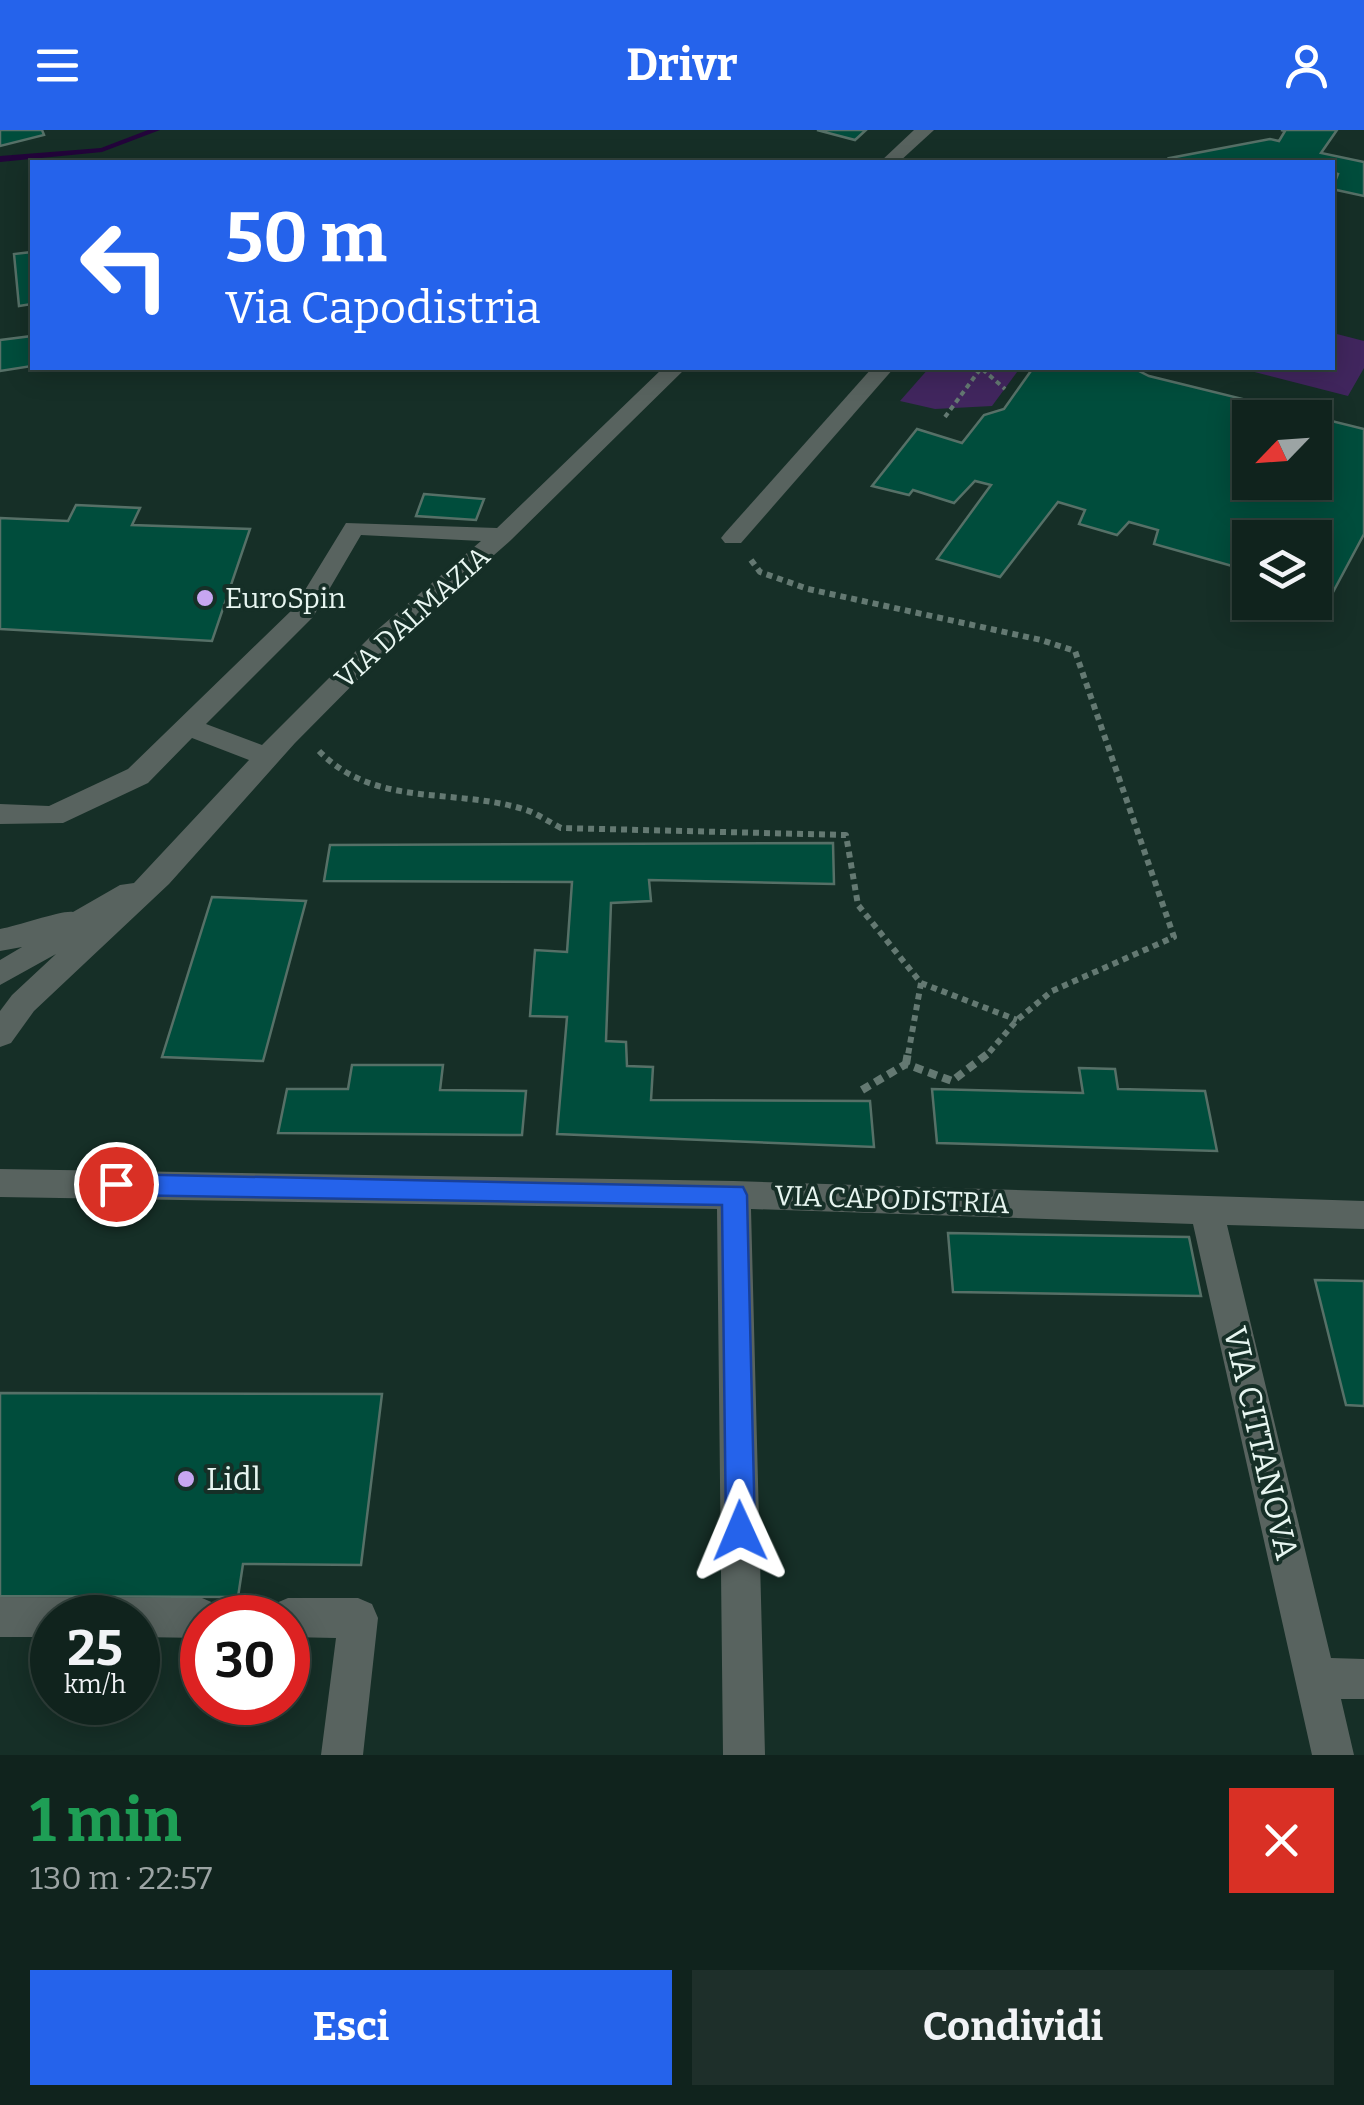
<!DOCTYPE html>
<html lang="it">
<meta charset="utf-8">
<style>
body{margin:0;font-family:Bitter,serif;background:#1e2f2a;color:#f1f3f6;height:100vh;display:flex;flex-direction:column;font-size:38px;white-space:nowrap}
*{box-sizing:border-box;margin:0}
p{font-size:32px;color:#9ca4a4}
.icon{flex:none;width:55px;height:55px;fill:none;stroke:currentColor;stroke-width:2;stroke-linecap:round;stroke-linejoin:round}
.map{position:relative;height:1625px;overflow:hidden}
.drawer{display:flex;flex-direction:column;background:#10231d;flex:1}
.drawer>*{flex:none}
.top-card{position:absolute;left:30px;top:30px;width:1305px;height:210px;border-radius:0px;box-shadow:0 5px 25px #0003,0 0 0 2px #30403b;background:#2563eb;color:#fff;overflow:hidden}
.needle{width:65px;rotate:245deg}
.tools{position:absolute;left:1232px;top:270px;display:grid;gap:20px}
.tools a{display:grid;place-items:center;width:100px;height:100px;border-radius:0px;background:#10231d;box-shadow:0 5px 25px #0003,0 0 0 2px #30403b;font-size:50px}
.speed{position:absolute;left:30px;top:1465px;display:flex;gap:20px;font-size:50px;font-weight:700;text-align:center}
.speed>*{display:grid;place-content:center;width:130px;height:130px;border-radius:50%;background:#10231d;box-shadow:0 5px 25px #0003,0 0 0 2px #30403b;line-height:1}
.speed small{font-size:25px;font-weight:400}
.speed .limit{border:15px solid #d22;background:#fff;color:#111}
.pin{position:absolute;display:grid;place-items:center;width:85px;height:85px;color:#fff;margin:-42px;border:5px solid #fff;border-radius:50%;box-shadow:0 2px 10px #0007}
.me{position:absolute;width:110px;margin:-55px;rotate:359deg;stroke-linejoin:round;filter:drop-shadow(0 0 8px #0008)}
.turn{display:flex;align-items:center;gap:35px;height:210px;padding:0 30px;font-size:45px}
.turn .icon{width:130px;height:130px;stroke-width:2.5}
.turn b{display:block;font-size:70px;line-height:85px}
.round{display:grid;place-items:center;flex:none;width:105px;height:105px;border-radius:0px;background:#1e2f2a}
.head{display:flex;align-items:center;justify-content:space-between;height:170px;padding:0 30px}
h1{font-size:60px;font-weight:700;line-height:75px;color:#1e9e55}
.action{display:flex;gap:20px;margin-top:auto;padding:20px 30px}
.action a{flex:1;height:115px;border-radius:0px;background:#2563eb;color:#fff;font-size:40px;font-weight:700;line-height:115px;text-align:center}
.action a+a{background:#1e2f2a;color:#f1f3f6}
header{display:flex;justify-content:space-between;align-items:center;height:130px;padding:0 30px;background:#2563eb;color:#fff;font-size:45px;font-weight:700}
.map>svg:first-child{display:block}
</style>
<header><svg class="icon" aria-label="menu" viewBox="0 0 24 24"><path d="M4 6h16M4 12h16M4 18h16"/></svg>Drivr<svg class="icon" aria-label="person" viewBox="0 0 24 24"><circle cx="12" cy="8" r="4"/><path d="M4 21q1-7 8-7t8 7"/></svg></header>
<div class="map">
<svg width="1364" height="1625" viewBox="0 0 1364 1625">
<rect width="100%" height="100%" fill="#162f27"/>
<g fill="#41265e">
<polygon points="1333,203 1364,211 1364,238 1348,266 1239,238 1332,238"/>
<polygon points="929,238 1020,238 992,276 935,279 900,271"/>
</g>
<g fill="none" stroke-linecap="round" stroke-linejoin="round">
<polygon fill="#23043b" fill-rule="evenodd" points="148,0 160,0 102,22 0,32 0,26 101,18"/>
</g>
<g fill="#004d3c" stroke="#567067" stroke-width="2.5" fill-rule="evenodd">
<polygon points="0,0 42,0 44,5 0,16"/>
<polygon points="817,0 866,0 855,10"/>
<polygon points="1281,0 1337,0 1321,23 1364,32 1364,66 1332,59 1338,44 1332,42 1332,32 1176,32 1170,28 1270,9 1279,11 1285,1"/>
<polygon points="32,122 32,174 19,176 14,124"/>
<polygon points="32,206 32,236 0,241 0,210"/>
<path d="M1033,238h100l16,8 215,53v105l-32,60 -17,-5v-51h-65v33l-96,-27 4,-14 -29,-8 -12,13 -38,-11 6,-14 -27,-8 -58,75 -63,-18 54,-74 -16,-4 -21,22 -41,-13 -4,5 -37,-9 45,-57 45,14 22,-28 20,-6zM1250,288h65v64h-65z"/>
<polygon points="424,364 484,369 476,390 416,386"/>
<polygon points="76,375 140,378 132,395 250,399 212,511 0,499 0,388 68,391"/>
<polygon points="833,713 834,754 649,750 651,771 611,773 606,911 626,912 627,936 653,937 651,970 870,971 874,1017 557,1004 567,887 530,886 535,820 567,822 572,752 324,751 330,715"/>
<polygon points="212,767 306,771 263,931 162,927"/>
<polygon points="352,935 443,935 440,960 526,961 522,1005 278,1003 287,959 348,959"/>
<polygon points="1079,938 1115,939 1118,959 1205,961 1217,1021 937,1013 932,959 1083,963"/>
<polygon points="948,1103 1189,1107 1201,1166 953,1162"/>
<polygon points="1315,1150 1364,1151 1364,1276 1346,1275"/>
<polygon points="0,1263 382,1264 361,1435 243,1434 238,1467 0,1466"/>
</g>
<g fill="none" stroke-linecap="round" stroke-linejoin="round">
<polyline stroke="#647972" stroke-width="4" stroke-dasharray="5 4" stroke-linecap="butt" points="945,287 981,238 1005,259"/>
<g stroke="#647972" stroke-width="6" stroke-dasharray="6 5" stroke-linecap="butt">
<polyline points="751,430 760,442 808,459 1041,510 1075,521 1174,807 1052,861 1017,890 987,925"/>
<path d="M319,621c56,58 137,36 207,59 12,4 23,12 35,18l285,7 12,70 63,78 -13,72"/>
<polyline points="921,853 1017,890"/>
</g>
<g stroke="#647972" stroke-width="8" stroke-dasharray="9 6" stroke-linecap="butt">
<polyline points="906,934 908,922"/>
<polyline points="862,960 906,934 952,951 990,922"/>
</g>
<g fill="#58635f" fill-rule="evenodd">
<polygon points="914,0 934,0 899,32 880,32"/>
<path d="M663,238h23l-175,172 -116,102 -100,101 -126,141 -135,127 -23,32 -11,4v-36l12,-16 44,-41 -56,31v-25l22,-13 -22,4v-22c18,-3 62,-19 73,-17l47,-27 14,-2 115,-123 -57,-22 -44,45 -85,40 -63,1v-20l49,2 79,-37 166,-161 52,-85 151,5zM361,405l120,6 -104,89 -115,115 -56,-21 107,-107z"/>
<polygon points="872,238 894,238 741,413 725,413 721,408 725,403"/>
<polygon points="0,1039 734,1051 1364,1071 1364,1099 1227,1095 1331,1528 1364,1529 1364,1569 1341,1569 1354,1625 1312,1625 1193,1094 751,1079 765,1625 723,1625 717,1079 0,1067"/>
<polygon points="0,1467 202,1468 216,1474 222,1488 202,1488 202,1508 138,1507 138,1488 52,1488 52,1507 0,1507"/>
<polygon points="288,1468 358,1468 372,1474 378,1488 363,1625 321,1625 336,1508 288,1507 288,1488 268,1488 274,1474"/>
</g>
</g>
<polygon fill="#2563eb" stroke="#184099" stroke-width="2.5" points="116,1044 743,1057 747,1065 755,1401 751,1411 740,1415 730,1411 726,1401 722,1075 116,1065 107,1062 103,1054 107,1047"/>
<g fill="#c7a6f0" stroke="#162f27" stroke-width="4">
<circle cx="205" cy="468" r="10"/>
<circle cx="186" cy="1349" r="10"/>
</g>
<g text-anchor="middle" stroke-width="8" stroke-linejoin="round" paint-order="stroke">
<g font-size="28" fill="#e7f5f0" stroke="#162f27" text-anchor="start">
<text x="225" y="478">EuroSpin</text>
</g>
<g font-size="28" fill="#e7f5f0" stroke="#162f27">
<text transform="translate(412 487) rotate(-42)" y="10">VIA DALMAZIA</text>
<text transform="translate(892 1069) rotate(2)" y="10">VIA CAPODISTRIA</text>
</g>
<g font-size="32" fill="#e7f5f0" stroke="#162f27">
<text transform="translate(1261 1313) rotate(77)" y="11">VIA CITTANOVA</text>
</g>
<g font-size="32" fill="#e7f5f0" stroke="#162f27" text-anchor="start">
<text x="206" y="1360">Lidl</text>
</g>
</g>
</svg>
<div class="tools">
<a><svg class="needle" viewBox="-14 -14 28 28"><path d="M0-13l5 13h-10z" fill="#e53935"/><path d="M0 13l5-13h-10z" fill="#9ca4a4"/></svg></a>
<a><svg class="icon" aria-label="layers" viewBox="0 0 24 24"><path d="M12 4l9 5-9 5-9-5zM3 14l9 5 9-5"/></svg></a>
</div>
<div class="speed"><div>25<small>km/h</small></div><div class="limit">30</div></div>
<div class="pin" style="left:116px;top:1054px;background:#d93025"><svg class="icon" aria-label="arrive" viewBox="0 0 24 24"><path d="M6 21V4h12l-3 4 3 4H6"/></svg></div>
<svg class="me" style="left:740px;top:1401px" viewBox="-20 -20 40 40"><path d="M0-17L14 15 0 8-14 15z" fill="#2563eb" stroke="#fff" stroke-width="4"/></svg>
<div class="top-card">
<div class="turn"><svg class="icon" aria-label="left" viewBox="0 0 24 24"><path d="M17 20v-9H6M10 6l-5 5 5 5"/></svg><div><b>50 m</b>Via Capodistria</div></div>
</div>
</div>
<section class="drawer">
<div class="head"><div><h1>1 min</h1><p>130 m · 22:57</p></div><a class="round" style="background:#d93025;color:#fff"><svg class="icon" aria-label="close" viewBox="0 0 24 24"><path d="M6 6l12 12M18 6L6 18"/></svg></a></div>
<div class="action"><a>Esci</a><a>Condividi</a></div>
</section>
